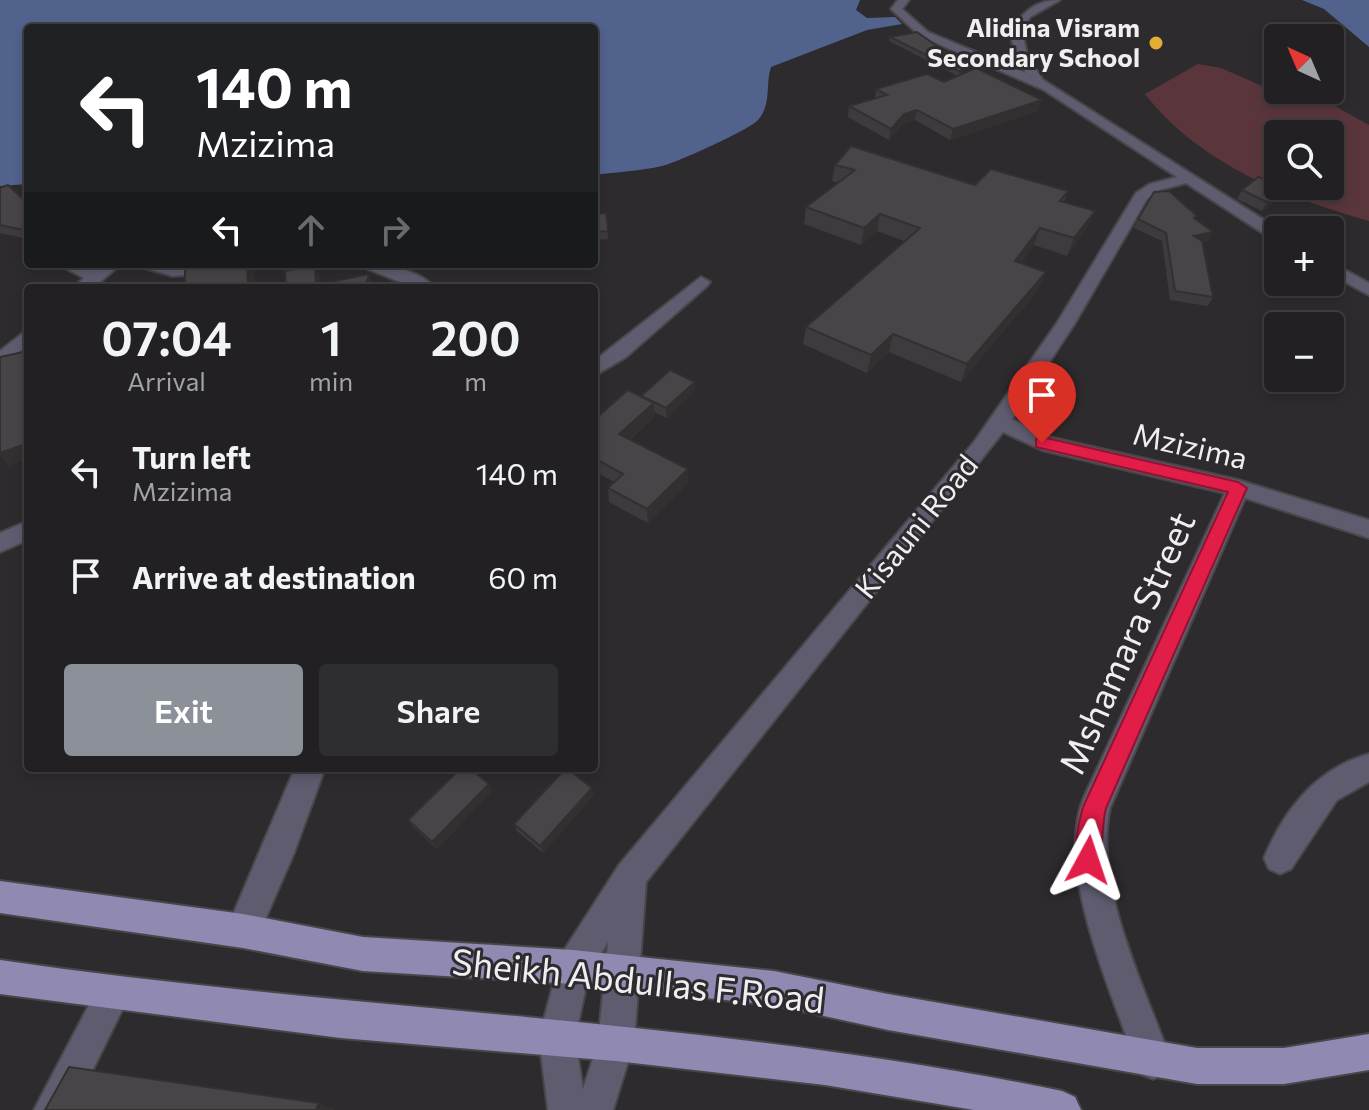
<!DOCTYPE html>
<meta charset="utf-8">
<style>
body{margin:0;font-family:Commissioner,sans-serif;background:#2e2d30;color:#f1f3f6;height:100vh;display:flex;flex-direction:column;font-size:30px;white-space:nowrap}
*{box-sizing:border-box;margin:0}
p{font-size:26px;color:#a2a3a6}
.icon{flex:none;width:44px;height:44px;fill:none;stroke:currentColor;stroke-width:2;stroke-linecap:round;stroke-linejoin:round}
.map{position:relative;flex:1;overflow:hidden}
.panel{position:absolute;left:24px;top:284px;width:574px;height:488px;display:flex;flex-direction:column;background:#222023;border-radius:8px;box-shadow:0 4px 12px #0003,0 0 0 2px #3f3e41}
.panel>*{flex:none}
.banner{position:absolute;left:24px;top:24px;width:574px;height:244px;border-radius:8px;box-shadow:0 4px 12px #0003,0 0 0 2px #3f3e41;background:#202124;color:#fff;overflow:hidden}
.needle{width:52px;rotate:316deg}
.buttons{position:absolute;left:1264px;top:24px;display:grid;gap:16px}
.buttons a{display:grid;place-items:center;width:80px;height:80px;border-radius:8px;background:#222023;box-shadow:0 4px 12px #0003,0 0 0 2px #3f3e41;font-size:40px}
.pin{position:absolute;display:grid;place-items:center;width:68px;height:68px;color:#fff;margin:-82px -34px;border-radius:50% 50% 50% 0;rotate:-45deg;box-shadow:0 0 8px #0007}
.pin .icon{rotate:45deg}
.me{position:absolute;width:88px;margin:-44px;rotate:5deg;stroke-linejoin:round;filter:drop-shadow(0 0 6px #0008)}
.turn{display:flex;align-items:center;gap:28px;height:168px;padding:0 40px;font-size:36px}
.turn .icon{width:104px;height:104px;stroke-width:2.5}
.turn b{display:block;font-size:56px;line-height:68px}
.lanes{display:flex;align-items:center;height:76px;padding:0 40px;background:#0003;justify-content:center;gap:40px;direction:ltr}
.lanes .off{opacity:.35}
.eta{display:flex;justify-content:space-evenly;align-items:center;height:136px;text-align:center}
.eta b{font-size:48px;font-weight:600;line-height:56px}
.action{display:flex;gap:16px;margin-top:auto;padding:16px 40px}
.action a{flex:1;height:92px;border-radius:8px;background:#8c9099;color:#fff;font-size:32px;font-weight:600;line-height:92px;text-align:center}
.action a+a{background:#2e2d30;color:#f1f3f6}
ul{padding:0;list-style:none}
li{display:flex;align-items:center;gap:24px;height:104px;padding:0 40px}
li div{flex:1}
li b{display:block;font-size:30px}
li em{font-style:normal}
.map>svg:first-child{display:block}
</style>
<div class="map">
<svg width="1369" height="1110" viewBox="0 0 1369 1110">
<rect width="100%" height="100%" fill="#2e2b2f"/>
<path fill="#5a363c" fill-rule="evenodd" d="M1198,64l23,4 70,31 38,4 40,22v96c-81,-23 -170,-57 -224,-127zM1278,134h52v52h-52z"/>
<g fill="#51628d">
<path d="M0,0h860l-4,10 11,8 28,-1 7,7 -35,6 -96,37c-6,18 1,37 -13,53 -7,9 -82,43 -96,46 -21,5 -46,6 -68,9v-147h-566v156l-28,2z"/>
<polygon points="1302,0 1369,0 1369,47 1324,9"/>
</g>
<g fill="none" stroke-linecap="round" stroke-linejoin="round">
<defs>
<g id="minor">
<path d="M898,0h11l-7,9 26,23 98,41 -10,-15 -6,-26c12,-20 26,-32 50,-32l-30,17 -8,15 6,26 15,22 237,150 -2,11 -6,-2 -86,-56 -26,7 -13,9 -72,124 -63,96 36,18 190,43 131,40v18l-124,-40 -135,310c-17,78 35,179 61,253l-5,13 -13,5 -13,-5 -5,-13c-24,-72 -81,-193 -51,-264l141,-304 -183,-43 -39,-18 -357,450 -12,161 -21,67h-65l-9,-72 22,-83 58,-90 355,-423 83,-119 79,-130 14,-9 27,-7 -133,-87 -124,-54 -29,-27zM608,942l-10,101 -15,46 -8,-51 14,-65z"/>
<polygon points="1330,262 1369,283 1369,295 1330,274"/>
<polygon points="58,264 80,264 94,270 102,264 121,264 93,288 73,288 84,278"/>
<polygon points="131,264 261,264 253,269 173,276"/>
<path d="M355,264c25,0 62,3 80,24h-20z"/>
<polygon points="701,277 710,282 707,286 626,357 594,376 594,361"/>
<polygon points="28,329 28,345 0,367 0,351"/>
<polygon points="28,521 28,540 0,552 0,533"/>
<path d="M1369,754v28l-32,18 -46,69 -11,5 -11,-5 -5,-11c20,-48 53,-90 105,-104z"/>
<polygon points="295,768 325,768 294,853 255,943 243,948 231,943 226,931"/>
<polygon points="113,977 125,982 130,994 73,1110 34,1110 101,982"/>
</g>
<g id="major">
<polygon points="0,881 243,914 363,937 573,950 774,971 888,994 1197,1048 1284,1048 1369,1034 1369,1070 1284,1084 1197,1084 888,1030 774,1005 573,984 363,971 243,948 0,913"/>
<path d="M0,960c353,52 712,58 1062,131l13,6 6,13h-107l-149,-25 -209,-24 -275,-23 -341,-44z"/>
</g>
</defs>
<use href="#minor" stroke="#49464a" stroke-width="4"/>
<use href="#major" stroke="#49464a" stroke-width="4"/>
<use href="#minor" fill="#5f5c70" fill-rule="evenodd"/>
<use href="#major" fill="#9089b2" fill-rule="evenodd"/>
</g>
<g fill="#3f3a3d">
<polygon points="890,37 963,69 959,76 1042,100 1038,111 950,140 915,120 902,125 889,140 848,117 849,106 875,98 876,89 944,82 958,76 889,41"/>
<polygon points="835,165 975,185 1068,191 1064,202 1095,211 1087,228 1067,256 1034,245 1021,263 1039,289 961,382 889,352 867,373 803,344 806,327 904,241 877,231 861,245 804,224 806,207 838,183 832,181"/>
<polygon points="0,188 28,204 28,239 0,233"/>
<polygon points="1242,190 1281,196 1262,211 1237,199"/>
<polygon points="606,213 608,239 594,240 594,214"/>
<polygon points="1138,219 1195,220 1208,241 1202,242 1213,297 1208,306 1170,300 1162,241 1134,228"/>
<polygon points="695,391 667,418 654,412 654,417 630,440 688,469 688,483 648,523 609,502 608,488 614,482 594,471 594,420 641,396"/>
<polygon points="492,791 437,849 413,827 408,820"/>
<polygon points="594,795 543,853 517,831 514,824"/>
</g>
<g fill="#333032">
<polygon points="1042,100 1038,111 950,140 953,129"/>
<polygon points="917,110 915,120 902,125 889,140 891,129 904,114"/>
<polygon points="1287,187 1281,196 1262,211 1267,202"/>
<polygon points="1095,211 1087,228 1067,256 1074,238"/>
<polygon points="880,214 877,231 861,245 864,228"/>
<polygon points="1040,228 1034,245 1009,279 1015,261"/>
<polygon points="1213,232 1208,241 1189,244 1194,236"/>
<polygon points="247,264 250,264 254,272 255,288 248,288"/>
<polygon points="315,265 322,281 322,288 316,285"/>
<polygon points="1046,272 1039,289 961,382 967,364"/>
<polygon points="369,274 374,288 365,288"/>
<polygon points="893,334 889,352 867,373 871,355"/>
<polygon points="695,382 695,391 667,418 666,408"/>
<polygon points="654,403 654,417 620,449 619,434"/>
<polygon points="28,443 28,458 9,466 0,456 0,453"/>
<polygon points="688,469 688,483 648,523 647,509"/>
<polygon points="489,784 492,791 437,849 432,842"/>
<polygon points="592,788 594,795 543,853 540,846"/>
<polygon points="319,1103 334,1108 334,1110 316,1110"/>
</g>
<g fill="#494447" stroke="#333032" stroke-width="2">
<polygon points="917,32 964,65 960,72 890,37"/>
<polygon points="976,68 1042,100 953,129 917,110 904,114 891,129 849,106 887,95 876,89 927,74 944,82"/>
<polygon points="851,146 975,185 991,169 1068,191 1060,201 1095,211 1074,238 1040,228 1015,261 1046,272 967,364 893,334 871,355 806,327 920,228 880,214 864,228 806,207 855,170 835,165"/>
<polygon points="1258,177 1278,184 1278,186 1287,187 1267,202 1242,190"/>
<polygon points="8,185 28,204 28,231 0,225 0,188"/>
<polygon points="1169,191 1197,216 1194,218 1213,232 1194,236 1202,241 1213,297 1175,291 1166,233 1138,219 1154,192"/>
<polygon points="606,213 608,231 594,232 594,214"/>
<polygon points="203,264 247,264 248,288 185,288 185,268"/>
<polygon points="315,265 316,285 369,274 365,288 286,288 285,271"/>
<polygon points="28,351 28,443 0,453 0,357"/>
<polygon points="670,370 695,382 666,408 641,396"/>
<polygon points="628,390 654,403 619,434 688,469 647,509 608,488 623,474 594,458 594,420"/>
<polygon points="461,768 470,768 489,784 432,842 408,820"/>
<polygon points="566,768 592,788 540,846 514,824"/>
<polygon points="69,1067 319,1103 316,1110 45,1110"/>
</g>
<path fill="#e11d48" stroke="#92132f" stroke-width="2" d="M1042,437l196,45 9,6 -141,320c-5,19 -2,42 -9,60l-9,4 -8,-4c-8,-19 -2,-42 3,-61l145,-315 -192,-45v-8z"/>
<circle fill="#e4ae35" stroke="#2e2b2f" stroke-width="3" cx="1156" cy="43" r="8"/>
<g text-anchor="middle" stroke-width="6" stroke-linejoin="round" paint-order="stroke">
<g font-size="26" font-weight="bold" fill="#f0eef0" stroke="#2e2b2f" text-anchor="end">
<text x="1140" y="37">Alidina Visram<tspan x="1140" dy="30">Secondary School</tspan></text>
</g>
<g font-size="30" fill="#f0eef0" stroke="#2e2b2f">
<text transform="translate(1190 447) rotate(13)" y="10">Mzizima</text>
<text transform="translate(917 527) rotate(-51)" y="10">Kisauni Road</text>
</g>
<g font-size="36" fill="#f0eef0" stroke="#2e2b2f">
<text transform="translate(1127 643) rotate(-66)" y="13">Mshamara Street</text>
<text transform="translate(638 981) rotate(6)" y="13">Sheikh Abdullas F.Road</text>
</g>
</g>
</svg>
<div class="buttons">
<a><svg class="needle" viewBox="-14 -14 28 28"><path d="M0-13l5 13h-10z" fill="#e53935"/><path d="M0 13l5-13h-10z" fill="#a2a3a6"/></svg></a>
<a><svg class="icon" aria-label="search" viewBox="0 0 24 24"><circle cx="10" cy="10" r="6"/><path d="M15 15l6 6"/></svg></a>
<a>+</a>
<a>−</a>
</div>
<div class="pin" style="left:1042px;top:443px;background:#d93025"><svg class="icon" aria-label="arrive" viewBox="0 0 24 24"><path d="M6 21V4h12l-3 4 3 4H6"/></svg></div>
<svg class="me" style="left:1088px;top:860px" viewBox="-20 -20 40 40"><path d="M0-17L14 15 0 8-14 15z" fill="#e11d48" stroke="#fff" stroke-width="4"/></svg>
<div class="banner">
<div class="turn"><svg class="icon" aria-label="left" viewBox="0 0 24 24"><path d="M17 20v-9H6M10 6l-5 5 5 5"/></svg><div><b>140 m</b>Mzizima</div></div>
<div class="lanes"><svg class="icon" aria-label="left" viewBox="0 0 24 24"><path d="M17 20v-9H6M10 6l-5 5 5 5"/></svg><svg class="icon off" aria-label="ahead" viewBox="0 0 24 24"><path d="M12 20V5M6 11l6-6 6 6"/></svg><svg class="icon off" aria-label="right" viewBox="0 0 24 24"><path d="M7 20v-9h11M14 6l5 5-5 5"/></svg></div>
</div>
<section class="panel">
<div class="eta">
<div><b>07:04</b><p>Arrival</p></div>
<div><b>1</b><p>min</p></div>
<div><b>200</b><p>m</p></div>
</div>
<ul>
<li><svg class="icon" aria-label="left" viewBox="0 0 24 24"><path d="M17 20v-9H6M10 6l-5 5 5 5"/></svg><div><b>Turn left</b><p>Mzizima</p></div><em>140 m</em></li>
<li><svg class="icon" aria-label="arrive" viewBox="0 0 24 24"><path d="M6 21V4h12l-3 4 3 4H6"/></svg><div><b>Arrive at destination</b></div><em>60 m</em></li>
</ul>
<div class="action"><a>Exit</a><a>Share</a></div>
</section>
</div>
